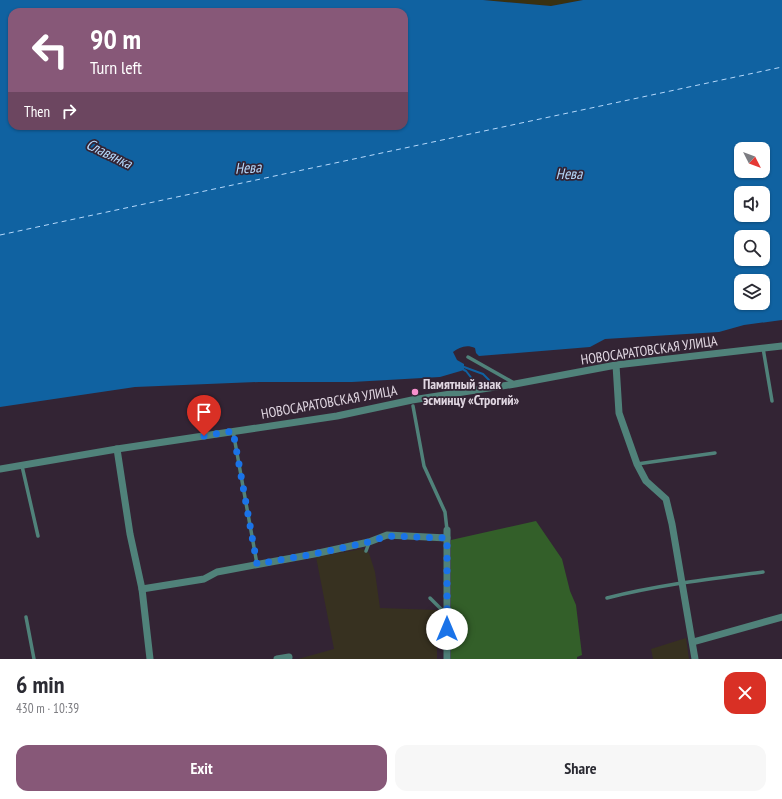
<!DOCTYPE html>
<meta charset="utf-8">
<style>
body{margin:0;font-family:"PT Sans Narrow",sans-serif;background:#f7f7f7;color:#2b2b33;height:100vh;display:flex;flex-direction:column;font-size:15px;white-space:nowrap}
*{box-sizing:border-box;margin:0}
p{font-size:13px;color:#7c7c81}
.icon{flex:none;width:22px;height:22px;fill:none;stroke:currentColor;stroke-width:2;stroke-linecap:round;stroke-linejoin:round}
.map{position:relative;height:659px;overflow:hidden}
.drawer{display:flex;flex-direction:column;background:#fff;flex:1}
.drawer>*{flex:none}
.hud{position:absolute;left:8px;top:8px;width:400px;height:122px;border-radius:12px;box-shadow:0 1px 3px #0004;background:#875878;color:#fff;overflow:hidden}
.needle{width:26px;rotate:132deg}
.buttons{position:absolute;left:734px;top:142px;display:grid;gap:8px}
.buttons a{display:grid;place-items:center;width:36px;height:36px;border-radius:8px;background:#fff;box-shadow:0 1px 3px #0004;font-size:20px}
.pin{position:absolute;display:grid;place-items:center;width:34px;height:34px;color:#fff;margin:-41px -17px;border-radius:50% 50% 50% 0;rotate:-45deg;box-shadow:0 0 4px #0007}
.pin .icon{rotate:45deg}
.me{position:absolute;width:44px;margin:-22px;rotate:0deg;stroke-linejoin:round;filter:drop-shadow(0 0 3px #0008)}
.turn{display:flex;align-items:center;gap:14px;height:84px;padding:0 16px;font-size:18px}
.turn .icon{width:52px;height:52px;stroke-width:2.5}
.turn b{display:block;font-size:28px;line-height:34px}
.then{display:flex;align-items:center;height:38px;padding:0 16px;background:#0003;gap:8px;font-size:15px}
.round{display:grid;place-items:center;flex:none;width:42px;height:42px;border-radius:12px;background:#f7f7f7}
.head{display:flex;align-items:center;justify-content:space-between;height:68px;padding:0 16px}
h1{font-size:24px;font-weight:800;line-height:30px}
.button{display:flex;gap:8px;margin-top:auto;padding:8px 16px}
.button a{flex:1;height:46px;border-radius:12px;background:#875878;color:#fff;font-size:16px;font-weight:800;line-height:46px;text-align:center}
.button a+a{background:#f7f7f7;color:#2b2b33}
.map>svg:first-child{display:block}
</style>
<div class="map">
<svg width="782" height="659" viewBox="0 0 782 659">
<rect width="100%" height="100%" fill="#332434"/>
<g fill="#373120">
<polygon points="362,549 369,553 375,572 380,608 437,610 437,659 298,659 334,649 316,557"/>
<polygon points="686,638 689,659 653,659 651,649"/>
</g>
<polygon fill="#335f29" points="536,521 562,559 570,591 576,605 582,655 577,657 577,659 451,659 451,540"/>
<polygon fill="#393111" points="483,0 583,0 551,6"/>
<path fill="#1062a1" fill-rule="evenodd" d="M0,0h483l68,6 32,-6h199v320l-38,5 -25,7 -114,7 -15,8 -111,9 -3,-3 -1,-5c-8,-4 -16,-1 -22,4l4,8 7,4v6l-24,7 -88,5h-93l-124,5 -135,20zM12,12h392v114h-392zM741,149h22v22h-22zM741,193h22v22h-22zM741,237h22v22h-22zM741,281h22v22h-22z"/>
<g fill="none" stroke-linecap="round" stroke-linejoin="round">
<g stroke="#1062a1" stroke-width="2">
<polyline points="464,367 483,374 489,380"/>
<polyline points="464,370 466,371 473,380"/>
</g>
<polyline stroke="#b6d9fc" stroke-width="1" stroke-dasharray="5 4" stroke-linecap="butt" points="0,235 782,67"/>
<g stroke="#50827a" stroke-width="3.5">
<polyline points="763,348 772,401"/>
<polyline points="468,357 514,383"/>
<polyline points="413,406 424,466 445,512 447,530"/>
<polyline points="233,431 257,564"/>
<polyline points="637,464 715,453"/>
<polyline points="22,466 38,536"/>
<polyline points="366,551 369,543"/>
<polyline points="430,598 446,614"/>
<path d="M607,598c51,-13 103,-19 156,-26"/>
<polyline points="26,617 34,659"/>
</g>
<g stroke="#50827a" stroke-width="7">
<polyline points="616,365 619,413 637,464 646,481 666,499 672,524 695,659"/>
<polyline points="117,449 130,534 142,589 150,659"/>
<polyline points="0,469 117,449 337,416 412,400 515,384 616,365 782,346"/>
<polyline points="447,530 447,659"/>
<polyline points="142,589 204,579 217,572 314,554 369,542 387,535 447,538"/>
<polyline points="693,642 782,617"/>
<polyline points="277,659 289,657"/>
</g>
</g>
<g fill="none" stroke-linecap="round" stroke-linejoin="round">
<polyline stroke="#1a73e8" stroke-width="7" stroke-dasharray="0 12.6" points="204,436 233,431 257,564 314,554 369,542 387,536 447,538 447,629"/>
</g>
<circle fill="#f790cd" stroke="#332434" stroke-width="1.5" cx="415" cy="392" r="4"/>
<g text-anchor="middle" stroke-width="3.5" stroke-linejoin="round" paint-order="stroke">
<g font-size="14" fill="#e1d7e2" stroke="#332434">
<text transform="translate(649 350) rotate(-8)" y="5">НОВОСАРАТОВСКАЯ УЛИЦА</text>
<text transform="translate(329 402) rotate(-10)" y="5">НОВОСАРАТОВСКАЯ УЛИЦА</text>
</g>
<g font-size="14" font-weight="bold" fill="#e1d7e2" stroke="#332434" text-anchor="start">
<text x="423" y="389">Памятный знак<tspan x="423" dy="16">эсминцу «Строгий»</tspan></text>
</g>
<g font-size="15" font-style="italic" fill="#b6d9fc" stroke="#332434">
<text transform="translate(109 154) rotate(26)" y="5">Славянка</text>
<text transform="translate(248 168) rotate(-3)" y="5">Нева</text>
<text x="569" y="179">Нева</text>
</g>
</g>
</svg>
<div class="buttons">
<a><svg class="needle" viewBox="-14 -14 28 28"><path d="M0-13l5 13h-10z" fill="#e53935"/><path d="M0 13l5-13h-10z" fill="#7c7c81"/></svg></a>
<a><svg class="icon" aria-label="sound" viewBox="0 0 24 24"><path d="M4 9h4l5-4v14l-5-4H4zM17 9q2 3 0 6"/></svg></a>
<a><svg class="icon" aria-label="search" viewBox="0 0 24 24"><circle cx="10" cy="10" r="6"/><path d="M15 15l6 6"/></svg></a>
<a><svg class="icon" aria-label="layers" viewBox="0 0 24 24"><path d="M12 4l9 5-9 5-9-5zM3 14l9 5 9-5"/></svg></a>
</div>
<div class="pin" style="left:204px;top:436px;background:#d93025"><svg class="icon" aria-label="arrive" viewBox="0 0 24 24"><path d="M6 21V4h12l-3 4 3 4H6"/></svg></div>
<svg class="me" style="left:447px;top:629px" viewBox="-20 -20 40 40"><circle r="19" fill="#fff"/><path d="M0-13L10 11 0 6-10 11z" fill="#1a73e8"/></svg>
<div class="hud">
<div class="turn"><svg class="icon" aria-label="left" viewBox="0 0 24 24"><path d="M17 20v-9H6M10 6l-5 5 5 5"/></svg><div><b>90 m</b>Turn left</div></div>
<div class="then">Then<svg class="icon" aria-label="right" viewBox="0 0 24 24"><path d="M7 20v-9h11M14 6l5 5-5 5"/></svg></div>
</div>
</div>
<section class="drawer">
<div class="head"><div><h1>6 min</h1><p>430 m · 10:39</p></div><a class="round" style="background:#d93025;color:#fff"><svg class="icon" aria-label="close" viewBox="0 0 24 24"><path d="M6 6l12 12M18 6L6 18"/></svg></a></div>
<div class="button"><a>Exit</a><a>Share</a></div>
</section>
